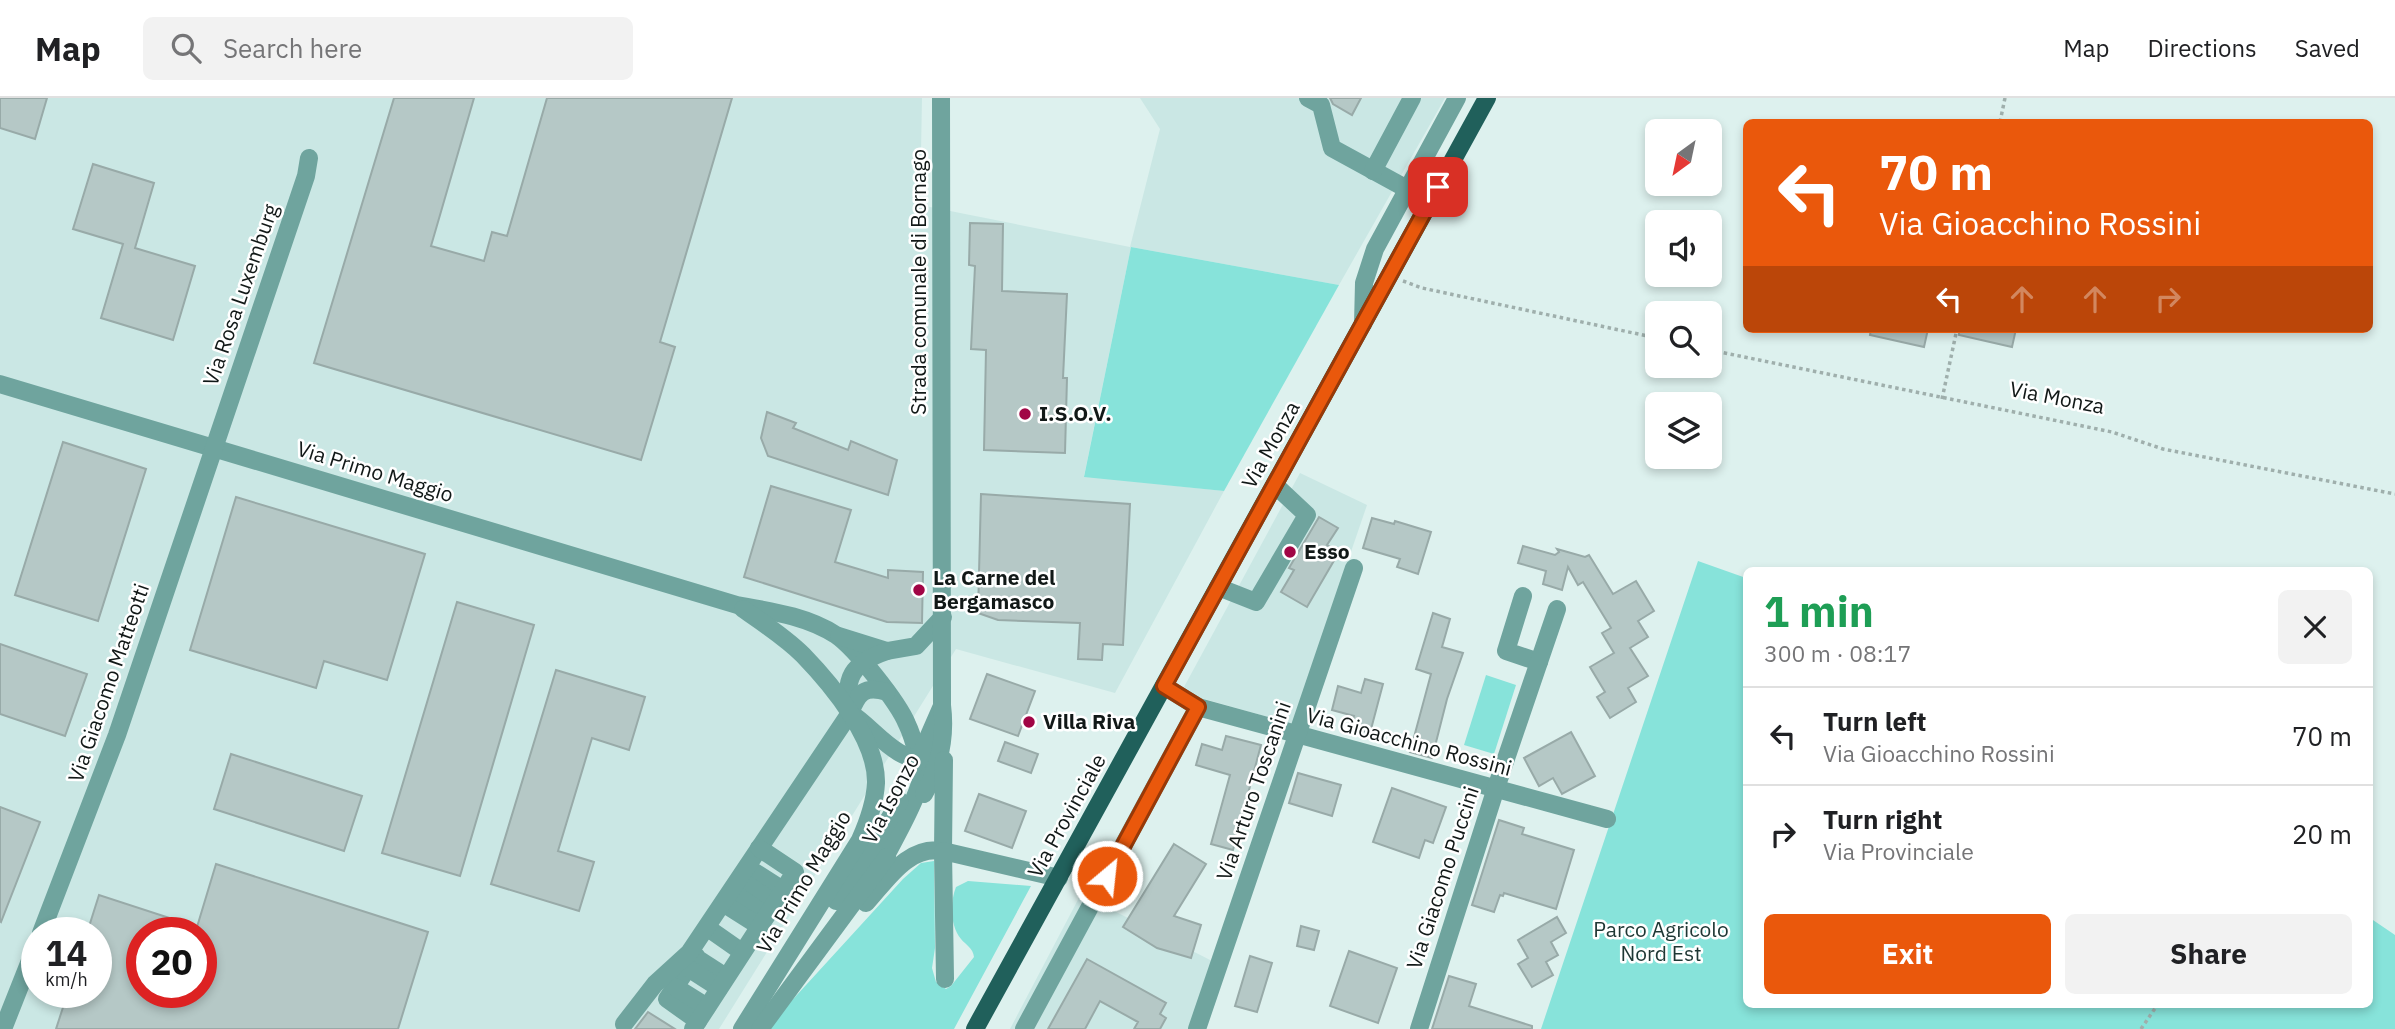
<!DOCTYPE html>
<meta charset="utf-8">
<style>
body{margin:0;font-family:"IBM Plex Sans",sans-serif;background:#f2f2f2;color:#202124;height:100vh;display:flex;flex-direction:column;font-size:26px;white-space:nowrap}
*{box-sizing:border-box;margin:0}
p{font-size:23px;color:#757577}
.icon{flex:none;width:38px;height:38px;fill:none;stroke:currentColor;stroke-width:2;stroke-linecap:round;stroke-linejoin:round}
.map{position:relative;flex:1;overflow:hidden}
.panel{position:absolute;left:1743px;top:469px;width:630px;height:441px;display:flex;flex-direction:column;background:#fff;border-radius:10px;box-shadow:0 4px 10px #0003}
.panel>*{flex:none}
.banner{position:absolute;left:1743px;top:21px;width:630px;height:214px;border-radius:10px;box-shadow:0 4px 10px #0003;background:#ea580c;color:#fff;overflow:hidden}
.needle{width:46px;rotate:213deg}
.fabs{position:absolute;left:1645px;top:21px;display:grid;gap:14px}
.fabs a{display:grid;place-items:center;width:77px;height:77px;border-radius:10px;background:#fff;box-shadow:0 4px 10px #0003;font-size:35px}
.speed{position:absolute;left:21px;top:819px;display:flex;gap:14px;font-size:35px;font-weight:700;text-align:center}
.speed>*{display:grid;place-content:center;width:91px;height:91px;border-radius:50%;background:#fff;box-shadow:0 4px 10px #0003;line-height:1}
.speed small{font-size:18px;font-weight:400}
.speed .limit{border:10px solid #d22;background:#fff;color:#111}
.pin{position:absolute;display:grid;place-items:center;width:60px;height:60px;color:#fff;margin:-30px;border-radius:14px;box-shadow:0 4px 10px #0006}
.me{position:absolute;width:77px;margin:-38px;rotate:28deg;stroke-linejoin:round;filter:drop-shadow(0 0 5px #0008)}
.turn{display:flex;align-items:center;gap:24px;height:147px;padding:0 21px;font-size:32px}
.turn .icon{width:91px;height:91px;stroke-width:2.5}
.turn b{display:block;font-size:49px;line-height:60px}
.lanes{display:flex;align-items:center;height:66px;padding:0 21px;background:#0003;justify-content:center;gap:35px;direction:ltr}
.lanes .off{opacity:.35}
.round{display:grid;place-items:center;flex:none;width:74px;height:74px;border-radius:10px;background:#f2f2f2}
.headline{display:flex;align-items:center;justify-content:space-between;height:119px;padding:0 21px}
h1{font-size:42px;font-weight:700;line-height:52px;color:#1e9e55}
.cta{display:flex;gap:14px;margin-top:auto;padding:14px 21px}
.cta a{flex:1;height:80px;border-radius:10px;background:#ea580c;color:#fff;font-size:28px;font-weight:700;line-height:80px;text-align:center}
.cta a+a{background:#f2f2f2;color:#202124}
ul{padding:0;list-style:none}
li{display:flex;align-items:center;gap:21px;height:98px;padding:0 21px;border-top:2px solid #e0e0e0}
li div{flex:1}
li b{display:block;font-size:26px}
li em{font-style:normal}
header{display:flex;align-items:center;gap:42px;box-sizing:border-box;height:98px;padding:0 35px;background:#fff;border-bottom:2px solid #e0e0e0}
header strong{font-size:33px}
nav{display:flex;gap:38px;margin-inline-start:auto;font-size:24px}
.search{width:490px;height:63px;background:#f2f2f2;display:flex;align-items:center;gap:18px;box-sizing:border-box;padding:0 24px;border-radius:10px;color:#757577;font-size:26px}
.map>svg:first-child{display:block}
</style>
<header>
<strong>Map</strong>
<div class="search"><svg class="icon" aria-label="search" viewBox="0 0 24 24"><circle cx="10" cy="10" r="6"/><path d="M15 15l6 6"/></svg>Search here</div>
<nav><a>Map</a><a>Directions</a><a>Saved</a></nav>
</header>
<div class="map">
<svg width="2395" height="931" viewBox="0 0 2395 931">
<rect width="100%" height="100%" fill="#ddf1ee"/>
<g fill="#cae7e4" fill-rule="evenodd">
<path d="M0,0h922l-2,107 210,42 30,-118 -20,-31h305l-106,187 -208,-38 -47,229 140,15 -109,202 -159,-44 -237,380h-719zM37,835h59v59h-59zM142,835h59v59h-59z"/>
<polygon points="1300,375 1367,407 1292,626 1201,600 1184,589"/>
<polygon points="1081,796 1212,863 1190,931 1010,931"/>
</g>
<g fill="#87e3da">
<polygon points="1131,149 1339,187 1224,393 1084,379"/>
<polygon points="1698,463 1746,480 1746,906 2370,906 2370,820 2395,837 2395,931 1541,931"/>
<polygon points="1486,577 1516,587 1494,656 1464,647"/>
<path d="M934,763l1,87 -3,20 4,14 10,7 5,-3 23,-29c-1,-9 -8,-12 -13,-18 -11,-13 -11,-37 -5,-52l12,-6 63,5 -77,143h-184l15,-21 118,-129 18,-16z"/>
</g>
<g fill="#b5c8c6" stroke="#98aaa8" stroke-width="2" fill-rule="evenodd">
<polygon points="0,0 47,0 35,41 0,30"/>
<polygon points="394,0 474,0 431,148 484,163 492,134 507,138 547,0 732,0 660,244 675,249 641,362 314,265"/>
<polygon points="1330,0 1361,0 1352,17 1333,6"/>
<polygon points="93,66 154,85 135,150 195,168 173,242 101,220 123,146 73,131"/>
<polygon points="970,125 1003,126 1002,193 1067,196 1063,280 1067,280 1065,355 984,352 986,252 971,251 975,168 969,167"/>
<polygon points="1871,231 1928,231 1924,249 1870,237"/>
<polygon points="1959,231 2016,231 2012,249 1959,237"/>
<polygon points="767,314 796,325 793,330 848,352 851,343 897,362 888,397 768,358 761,340"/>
<polygon points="63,344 146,371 98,523 15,497"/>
<polygon points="771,388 851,412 835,464 888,480 888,472 923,474 922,525 887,524 744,479"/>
<polygon points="981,396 1130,406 1123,547 1103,546 1102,562 1078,561 1080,525 998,522 978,515"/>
<polygon points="236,399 425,456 387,582 324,563 316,590 190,552"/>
<polygon points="1319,419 1338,430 1327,447 1339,454 1307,509 1281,494 1294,472 1289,470"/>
<polygon points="1372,420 1394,426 1395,423 1431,434 1418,476 1397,469 1400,461 1363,450"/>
<polygon points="1523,448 1555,457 1559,454 1557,451 1585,459 1589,457 1613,496 1636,483 1654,513 1638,523 1648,539 1630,550 1648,578 1628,590 1636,604 1610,620 1597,599 1605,594 1590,569 1614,555 1602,535 1611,530 1583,484 1578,487 1568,469 1562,492 1543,486 1546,473 1518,465"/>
<polygon points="457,504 534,527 460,778 382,755"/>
<polygon points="1433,515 1450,521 1442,549 1463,555 1447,601 1432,660 1410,654 1431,576 1416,571"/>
<polygon points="0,546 87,576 65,638 0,616"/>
<polygon points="556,572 645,599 629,652 592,640 558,753 594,764 579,813 491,786"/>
<polygon points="987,576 1035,593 1018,638 970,621"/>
<polygon points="1365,581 1383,586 1370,635 1351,630 1354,618 1332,612 1338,588 1361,595"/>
<polygon points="1571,634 1595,678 1562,696 1553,680 1539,688 1524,660"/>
<polygon points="1226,638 1261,647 1233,752 1211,746 1230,677 1196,667 1202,646 1222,652"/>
<polygon points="1005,644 1038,656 1031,675 998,663"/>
<polygon points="231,656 362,698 344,753 214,711"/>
<polygon points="1298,675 1341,687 1332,718 1289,705"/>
<polygon points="1392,690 1446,709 1433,745 1425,742 1419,760 1373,744"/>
<polygon points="979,696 1026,713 1012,750 965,733"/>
<polygon points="0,709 40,724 1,824 0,823"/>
<polygon points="1499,722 1524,730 1522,736 1574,752 1556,811 1504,795 1503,798 1500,797 1494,814 1472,807"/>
<polygon points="1174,746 1206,766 1174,818 1201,827 1191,860 1157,850 1123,829"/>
<path d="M216,766l212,68 -30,97h-342l12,-37h28v-59h-9l12,-38 98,32zM142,835h59v59h-59z"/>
<polygon points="1557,819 1566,835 1551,844 1558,857 1546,864 1553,877 1532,889 1518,866 1528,860 1518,842"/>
<polygon points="1301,828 1319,833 1314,852 1297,848"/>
<polygon points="1349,853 1397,870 1378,925 1330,908"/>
<polygon points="1250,858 1272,865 1257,914 1235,908"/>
<polygon points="1087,861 1166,905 1160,916 1166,920 1160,931 1134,931 1138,924 1100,903 1085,931 1048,931"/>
<polygon points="1449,878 1476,886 1469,908 1532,928 1532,931 1432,931"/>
<polygon points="648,914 675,931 635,931"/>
</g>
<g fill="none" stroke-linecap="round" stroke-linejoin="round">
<g stroke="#9fafac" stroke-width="3.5" stroke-dasharray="3.5 3.5" stroke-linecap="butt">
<polyline points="2000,24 2005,0"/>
<polyline points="1403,183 1422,190 1657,240"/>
<polyline points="1710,252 2112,334 2163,351 2395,396"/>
<polyline points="1942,301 1957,231"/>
<polyline points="2141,931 2158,906"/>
</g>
<g stroke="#6fa49e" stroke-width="18">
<polyline points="1308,0 1321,7 1332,50 1407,91"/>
<polyline points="1373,73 1412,0"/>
<polyline points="1363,226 1364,185 1375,151 1457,0"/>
<path d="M0,286l737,221c33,6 70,11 99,30 19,13 62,67 71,89 7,14 10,31 15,47 1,20 -31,74 -41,94"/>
<polyline points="1218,489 1256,504 1307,417 1275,387"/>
<polyline points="1523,498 1506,553 1539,564"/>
<polyline points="839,538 887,553 916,548 943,519"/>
<path d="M887,553c-35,12 -44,27 -37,62 24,15 48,52 77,45"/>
<polyline points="1164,588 1198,609 1607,721"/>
<polyline points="917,665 941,610"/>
<path d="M924,696c16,-28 22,-57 18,-89l-1,-607"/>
<polyline points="753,773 783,792"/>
<polyline points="745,785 774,805"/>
<polyline points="737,797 766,818"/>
<polyline points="836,803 859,771 900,703"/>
<path d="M866,805c21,-23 42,-58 77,-52l1,-91"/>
<polyline points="729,809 759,828"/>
<polyline points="712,833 742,854"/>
<polyline points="41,835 117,637 306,78 309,60"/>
<polyline points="696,858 667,901 698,923"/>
<polyline points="695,859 726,879"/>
<polyline points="688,870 719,890"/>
<polyline points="945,881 943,753 1059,780"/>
<polyline points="675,889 707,909"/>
<path d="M624,926l31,-40 34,-31 161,-240c8,-20 14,-28 37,-21"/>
<polyline points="3,931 37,845"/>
<polyline points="693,931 795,774 759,750"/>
<path d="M742,931l118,-189c8,-18 15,-37 16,-57 1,-44 -44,-98 -73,-128 -18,-18 -40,-32 -60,-46"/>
<polyline points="760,931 887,759"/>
<polyline points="1024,931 1198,609"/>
<polyline points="1197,931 1354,470"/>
<polyline points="1419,931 1496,690 1557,511"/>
</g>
<polyline stroke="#20605b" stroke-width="18" points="975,931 1487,0"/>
</g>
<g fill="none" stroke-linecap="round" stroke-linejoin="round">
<defs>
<polyline id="route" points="1107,778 1198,609 1164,588 1438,89"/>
</defs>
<use href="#route" stroke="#983908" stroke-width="18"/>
<use href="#route" stroke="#ea580c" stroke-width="12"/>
</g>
<g fill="#a10545" stroke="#fff" stroke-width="2.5">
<circle cx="1025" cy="316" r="7"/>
<circle cx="1290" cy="454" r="7"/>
<circle cx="919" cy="492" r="7"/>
<circle cx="1029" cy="624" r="7"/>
</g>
<g text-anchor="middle" stroke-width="5" stroke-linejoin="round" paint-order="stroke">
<g font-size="21" fill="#111817" stroke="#fff">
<text transform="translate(919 184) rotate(-90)" y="7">Strada comunale di Bornago</text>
<text transform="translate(241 197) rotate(-71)" y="7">Via Rosa Luxemburg</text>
<text transform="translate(2057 300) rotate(11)" y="7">Via Monza</text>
<text transform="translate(1271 347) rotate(-61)" y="7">Via Monza</text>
<text transform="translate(375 374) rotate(17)" y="7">Via Primo Maggio</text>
<text transform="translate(109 585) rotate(-71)" y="7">Via Giacomo Matteotti</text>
<text transform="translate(1409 644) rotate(15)" y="7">Via Gioacchino Rossini</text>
<text transform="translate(1254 693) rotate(-71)" y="7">Via Arturo Toscanini</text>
<text transform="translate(891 701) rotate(-62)" y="7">Via Isonzo</text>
<text transform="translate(1067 718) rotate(-61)" y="7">Via Provinciale</text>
<text transform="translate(1443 780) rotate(-72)" y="7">Via Giacomo Puccini</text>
<text transform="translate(804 784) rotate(-59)" y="7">Via Primo Maggio</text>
</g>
<g font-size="21" font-weight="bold" fill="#111817" stroke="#fff" text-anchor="start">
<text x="1039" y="323">I.S.O.V.</text>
<text x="1304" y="461">Esso</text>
<text x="933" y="487">La Carne del<tspan x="933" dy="24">Bergamasco</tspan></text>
<text x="1043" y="631">Villa Riva</text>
</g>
<g font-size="21" fill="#1e3734" stroke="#fff">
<text x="1661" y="839">Parco Agricolo<tspan x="1661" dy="24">Nord Est</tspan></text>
</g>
</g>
</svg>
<div class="fabs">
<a><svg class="needle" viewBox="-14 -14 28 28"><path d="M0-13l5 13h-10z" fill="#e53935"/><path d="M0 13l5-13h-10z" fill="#757577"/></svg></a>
<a><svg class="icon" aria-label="sound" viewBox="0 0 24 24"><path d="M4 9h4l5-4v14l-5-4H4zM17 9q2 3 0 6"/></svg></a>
<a><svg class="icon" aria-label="search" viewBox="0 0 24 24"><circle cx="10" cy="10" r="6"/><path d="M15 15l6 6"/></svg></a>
<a><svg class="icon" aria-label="layers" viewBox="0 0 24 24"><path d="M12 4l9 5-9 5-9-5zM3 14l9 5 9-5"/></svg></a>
</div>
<div class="speed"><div>14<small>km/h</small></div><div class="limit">20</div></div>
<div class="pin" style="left:1438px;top:89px;background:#d93025"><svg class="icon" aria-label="arrive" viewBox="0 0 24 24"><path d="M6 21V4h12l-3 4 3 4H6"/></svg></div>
<svg class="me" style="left:1107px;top:778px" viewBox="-20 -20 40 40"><circle r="17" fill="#ea580c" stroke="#fff" stroke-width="3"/><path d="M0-11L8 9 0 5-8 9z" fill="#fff"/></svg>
<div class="banner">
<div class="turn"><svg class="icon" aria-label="left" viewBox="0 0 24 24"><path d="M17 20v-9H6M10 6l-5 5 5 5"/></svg><div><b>70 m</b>Via Gioacchino Rossini</div></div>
<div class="lanes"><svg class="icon" aria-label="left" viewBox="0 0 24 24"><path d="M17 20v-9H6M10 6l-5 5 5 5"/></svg><svg class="icon off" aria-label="ahead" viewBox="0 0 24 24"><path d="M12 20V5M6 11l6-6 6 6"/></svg><svg class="icon off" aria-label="ahead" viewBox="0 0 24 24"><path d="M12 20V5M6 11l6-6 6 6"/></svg><svg class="icon off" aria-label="right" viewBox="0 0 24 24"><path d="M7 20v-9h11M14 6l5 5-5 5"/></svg></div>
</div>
<section class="panel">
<div class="headline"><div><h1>1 min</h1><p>300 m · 08:17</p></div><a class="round"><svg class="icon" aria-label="close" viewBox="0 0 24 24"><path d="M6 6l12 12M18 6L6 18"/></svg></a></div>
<ul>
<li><svg class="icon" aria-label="left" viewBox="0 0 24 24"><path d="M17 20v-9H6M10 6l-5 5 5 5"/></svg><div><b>Turn left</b><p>Via Gioacchino Rossini</p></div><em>70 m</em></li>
<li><svg class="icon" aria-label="right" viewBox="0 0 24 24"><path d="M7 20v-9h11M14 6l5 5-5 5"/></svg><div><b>Turn right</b><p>Via Provinciale</p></div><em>20 m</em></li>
</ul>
<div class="cta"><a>Exit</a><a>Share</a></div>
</section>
</div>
